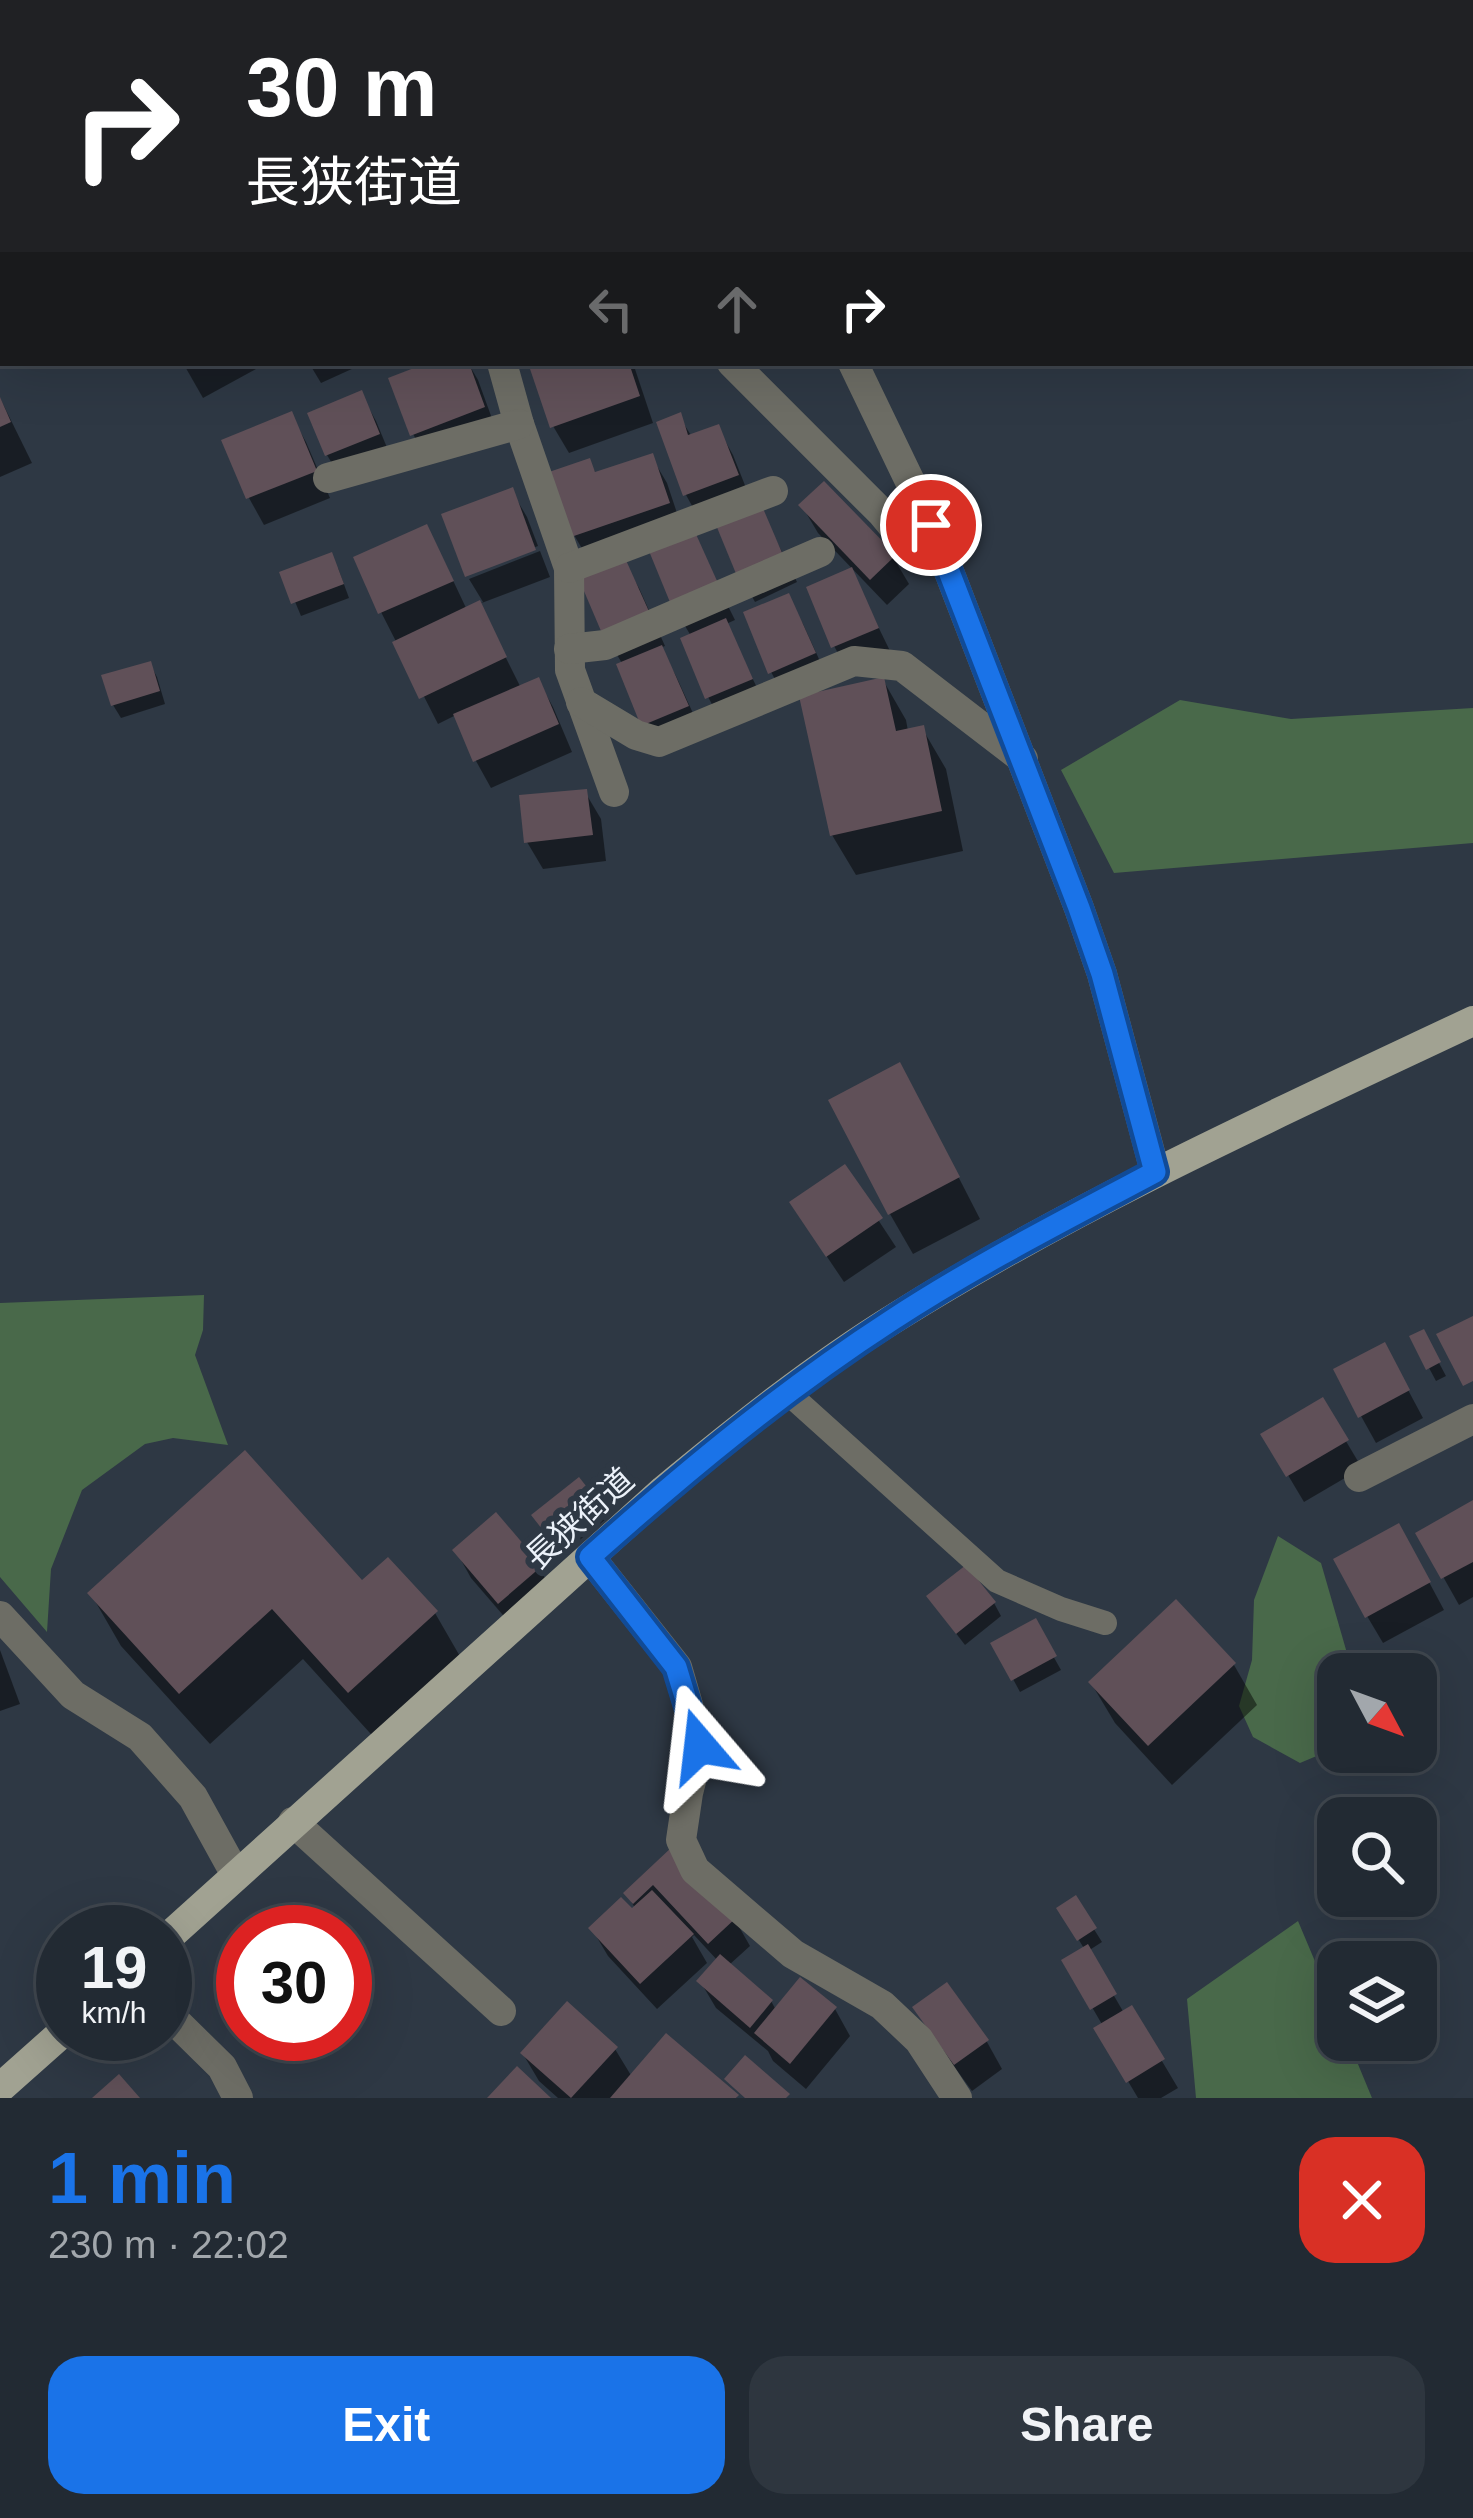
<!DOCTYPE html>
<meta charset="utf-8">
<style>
body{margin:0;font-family:Arial,"Noto Sans JP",sans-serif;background:#2e363f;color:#f1f3f6;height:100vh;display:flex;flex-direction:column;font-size:45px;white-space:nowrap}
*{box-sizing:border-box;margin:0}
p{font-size:39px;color:#a2a7ac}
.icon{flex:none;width:66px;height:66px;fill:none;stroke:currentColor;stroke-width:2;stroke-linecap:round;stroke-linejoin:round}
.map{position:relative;height:2098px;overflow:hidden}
.details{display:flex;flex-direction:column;background:#222a33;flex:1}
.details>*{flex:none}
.banner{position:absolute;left:0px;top:0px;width:1473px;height:366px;box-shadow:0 12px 48px #0002,0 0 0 3px #3f464e;background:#202124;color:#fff;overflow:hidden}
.needle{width:78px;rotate:131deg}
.tools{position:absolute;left:1317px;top:1653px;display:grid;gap:24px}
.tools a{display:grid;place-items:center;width:120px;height:120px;border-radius:24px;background:#222a33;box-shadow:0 12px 48px #0002,0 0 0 3px #3f464e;font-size:60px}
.speed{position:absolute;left:36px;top:1905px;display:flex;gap:24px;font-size:60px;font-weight:700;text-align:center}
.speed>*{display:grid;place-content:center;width:156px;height:156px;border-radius:50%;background:#222a33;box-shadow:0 12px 48px #0002,0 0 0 3px #3f464e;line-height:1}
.speed small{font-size:30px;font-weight:400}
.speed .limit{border:18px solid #d22;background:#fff;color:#111}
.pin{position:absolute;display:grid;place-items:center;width:102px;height:102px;color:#fff;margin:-51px;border:6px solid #fff;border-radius:50%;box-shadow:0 3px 12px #0007}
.me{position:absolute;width:132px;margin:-66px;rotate:343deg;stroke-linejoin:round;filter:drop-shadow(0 0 9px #0008)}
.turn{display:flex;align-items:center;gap:42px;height:252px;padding:0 48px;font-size:54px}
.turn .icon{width:156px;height:156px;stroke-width:2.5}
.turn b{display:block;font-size:84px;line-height:102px}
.lanes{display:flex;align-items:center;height:114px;padding:0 48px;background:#0003;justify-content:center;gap:60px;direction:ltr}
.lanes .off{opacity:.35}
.round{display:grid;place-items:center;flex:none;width:126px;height:126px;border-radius:36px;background:#2e363f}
.overview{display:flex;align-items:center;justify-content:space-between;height:204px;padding:0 48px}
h1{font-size:72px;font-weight:800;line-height:90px;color:#1a73e8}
.primary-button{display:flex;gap:24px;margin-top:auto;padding:24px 48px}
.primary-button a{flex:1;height:138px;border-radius:36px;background:#1a73e8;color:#fff;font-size:48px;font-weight:800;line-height:138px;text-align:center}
.primary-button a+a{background:#2e363f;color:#f1f3f6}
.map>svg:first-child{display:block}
</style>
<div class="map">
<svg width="1473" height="2098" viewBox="0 0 1473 2098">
<rect width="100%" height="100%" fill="#2e3844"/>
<g fill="#49694a">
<polygon points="0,0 132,0 140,3 3,3 3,108 0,108"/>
<polygon points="1180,700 1291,719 1473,708 1473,843 1114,873 1061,770"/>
<polygon points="204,1295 203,1330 195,1355 228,1445 173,1438 145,1444 82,1490 51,1569 47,1632 0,1577 0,1303"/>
<polygon points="1278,1536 1321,1563 1353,1674 1338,1674 1338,1747 1300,1763 1253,1737 1239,1706 1252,1660 1254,1600"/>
<polygon points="1298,1921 1338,2016 1338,2040 1348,2040 1372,2098 1196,2098 1187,1999"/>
</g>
<g fill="#0007">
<polygon points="3,175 3,270 0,270 0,176"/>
<polygon points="183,363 253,363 256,369 203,398"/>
<polygon points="309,363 365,363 321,383"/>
<polygon points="436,363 468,363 478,380 498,435 428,461 413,434"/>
<polygon points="532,363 633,363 653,423 569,453 553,426"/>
<polygon points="361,394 376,421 393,462 343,482 327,455 311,415"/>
<polygon points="0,398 32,463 0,477"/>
<polygon points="291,415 306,442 330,498 264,525 249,498 225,441"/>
<polygon points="679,416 692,437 718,428 733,455 752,503 701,522 686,495 659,424"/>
<polygon points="651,456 667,483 683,531 590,562 574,535 589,462 597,475"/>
<polygon points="511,490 527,517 538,546 467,573"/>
<polygon points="802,506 893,557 909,584 887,605 818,533"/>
<polygon points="761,510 797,582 755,602 740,575"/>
<polygon points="693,536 735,620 726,624 766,706 723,724 708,697 691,636 676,611"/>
<polygon points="540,551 550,577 479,604 521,688 538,680 553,707 572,752 491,788 476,761 456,715 438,724 381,612 441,555 467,610 483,602 469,579"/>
<polygon points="623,561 639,588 665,646 660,648 676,676 702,733 659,751 623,665 606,636"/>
<polygon points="338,568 349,598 301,616 283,573"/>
<polygon points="851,571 892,655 849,673 834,646"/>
<polygon points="788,597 803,624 829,681 786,699 771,672"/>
<polygon points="150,664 157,677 165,704 121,718 113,705"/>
<polygon points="883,680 906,720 908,731 922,728 946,769 963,851 856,875 832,835"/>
<polygon points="585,792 601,819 606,861 543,869 527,842"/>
<polygon points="922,1106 980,1219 913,1254 890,1214"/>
<polygon points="844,1168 896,1247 844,1282 809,1230"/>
<polygon points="1423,1333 1446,1376 1436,1381 1413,1338"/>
<polygon points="1399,1373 1423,1418 1376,1443 1361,1416"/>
<polygon points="1322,1401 1362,1468 1304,1502 1264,1435"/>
<polygon points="1473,1503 1473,1597 1459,1605 1419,1534"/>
<polygon points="598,1506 606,1519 562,1554 542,1528"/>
<polygon points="456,1551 539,1568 555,1595 515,1629 471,1578"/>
<polygon points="1414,1554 1444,1610 1383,1643 1367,1616"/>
<polygon points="362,1584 435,1613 465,1665 379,1743 303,1659 210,1744 121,1646 91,1594"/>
<polygon points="994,1603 1001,1616 965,1645 938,1610"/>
<polygon points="1176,1604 1234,1665 1257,1705 1172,1785 1115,1723 1091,1683"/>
<polygon points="1034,1622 1061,1670 1020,1692 994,1644"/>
<polygon points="0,1650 20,1704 0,1711"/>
<polygon points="672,1852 734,1918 750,1946 729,1965 771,2001 776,2010 835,2009 850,2036 806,2089 773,2061 768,2051 716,2008 700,1981 718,1961 694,1935 692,1937 707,1963 657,2009 608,1956 592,1929 640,1917 627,1894"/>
<polygon points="1075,1899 1102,1942 1088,1951 1124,2013 1131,2009 1178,2088 1161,2098 1138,2098 1097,2029 1103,2026 1065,1961 1085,1950 1060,1909"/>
<polygon points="947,1986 987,2042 1002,2069 972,2091 931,2035"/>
<polygon points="666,2037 737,2098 558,2098 539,2081 523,2054 615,2049 632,2077"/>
</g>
<g fill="#605058">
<polygon points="427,363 469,363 485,407 410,436 388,378"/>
<polygon points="528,363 629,363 640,396 550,428"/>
<polygon points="362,390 380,434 325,456 307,413"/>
<polygon points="0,397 11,422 0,427"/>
<polygon points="292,411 317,471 246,499 221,440"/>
<polygon points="681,412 688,435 719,424 739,475 683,496 656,422"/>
<polygon points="653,453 670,503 571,537 549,472 590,458 595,472"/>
<polygon points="824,481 896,555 870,580 798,505"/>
<polygon points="513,487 536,550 465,577 441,514"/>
<polygon points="762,506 783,555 737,576 716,525"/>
<polygon points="427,524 454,581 378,614 353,557"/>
<polygon points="695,532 722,592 674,612 649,551"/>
<polygon points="332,552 344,584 291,604 279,572"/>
<polygon points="625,558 652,618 604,638 578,577"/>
<polygon points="852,567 879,628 831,648 806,587"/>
<polygon points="789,593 816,653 768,674 743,612"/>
<polygon points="480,600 507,657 419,699 392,642"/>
<polygon points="726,618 753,679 705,699 680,638"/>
<polygon points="662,645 689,706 641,726 616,664"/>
<polygon points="151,661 160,691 111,706 101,675"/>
<polygon points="539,677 559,724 473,762 453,714"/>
<polygon points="884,677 896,731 924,725 942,811 830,836 799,696"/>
<polygon points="587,789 593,835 524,843 519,795"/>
<polygon points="900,1062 960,1177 888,1215 828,1100"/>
<polygon points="845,1164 883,1218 826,1257 789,1202"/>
<polygon points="1473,1316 1473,1381 1463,1386 1436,1334"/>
<polygon points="1424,1329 1441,1362 1426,1370 1409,1336"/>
<polygon points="1385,1342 1410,1390 1358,1418 1333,1369"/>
<polygon points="1323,1397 1349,1440 1286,1477 1260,1434"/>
<polygon points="245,1450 362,1580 388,1557 438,1611 348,1693 272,1609 179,1694 87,1593"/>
<polygon points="579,1477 601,1505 553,1543 531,1515"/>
<polygon points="1473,1500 1473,1562 1441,1579 1415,1533"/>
<polygon points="496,1512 542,1566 498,1604 452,1550"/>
<polygon points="1399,1523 1431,1582 1365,1618 1333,1559"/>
<polygon points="966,1565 996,1602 956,1634 926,1596"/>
<polygon points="1176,1599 1236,1663 1148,1746 1088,1682"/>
<polygon points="1036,1618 1057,1656 1011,1681 990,1643"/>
<polygon points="672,1847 737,1917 708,1944 653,1885 633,1904 623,1893"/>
<polygon points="652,1890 694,1934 640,1984 588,1928 621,1897 632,1908"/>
<polygon points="1076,1895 1097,1928 1077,1941 1056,1908"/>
<polygon points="1088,1944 1117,1994 1090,2010 1061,1960"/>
<polygon points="720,1954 773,2000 750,2028 696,1981"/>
<polygon points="800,1977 837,2007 790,2064 754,2033"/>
<polygon points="947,1982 989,2040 954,2065 912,2007"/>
<polygon points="567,2001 618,2047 571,2098 520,2053"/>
<polygon points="1132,2005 1165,2059 1126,2083 1093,2028"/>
<polygon points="666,2033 739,2095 736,2098 610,2098"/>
<polygon points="745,2055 790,2094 786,2098 745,2098 724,2079"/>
<polygon points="517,2066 551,2098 487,2098"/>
<polygon points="119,2074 140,2098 92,2098"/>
</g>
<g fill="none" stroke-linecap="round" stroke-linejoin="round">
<polyline stroke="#6d6d65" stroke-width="24" points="788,1393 997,1581 1061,1609 1105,1623"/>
<g stroke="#6d6d65" stroke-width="30">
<polyline points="918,0 918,3"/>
<polyline points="0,316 3,314"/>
<polyline points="502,363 519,424 569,568 570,670 614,792"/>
<polyline points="732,363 882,513 910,547 943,555"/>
<polyline points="853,363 931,525 1079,908 1102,974 1155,1171"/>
<polyline points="328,478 519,424"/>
<polyline points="569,568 773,491"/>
<polyline points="569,649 605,645 820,552"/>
<polyline points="581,702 636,735 659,742 854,661 902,666 1023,759"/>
<polyline points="1359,1477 1473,1419"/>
<polyline points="590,1557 677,1667 700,1746 688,1793 681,1840 695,1870 793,1954 882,2005 919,2040 957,2098"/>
<polyline points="0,1616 73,1695 140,1737 193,1797 236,1875"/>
<polyline points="293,1822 501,2011"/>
<polyline points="165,2011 222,2067 238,2098"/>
</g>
<g stroke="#a1a292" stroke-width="30">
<path d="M165,1940l499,-450c74,-61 151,-123 234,-174 183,-114 380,-203 575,-295"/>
<polyline points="0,2088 63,2032"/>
</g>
</g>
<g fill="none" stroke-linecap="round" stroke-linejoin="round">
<defs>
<path id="route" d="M700,1746l-24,-79 -86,-110c96,-86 194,-167 302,-237 84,-55 175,-101 263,-148l-53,-198 -23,-66 -148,-383"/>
</defs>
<use href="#route" stroke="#114b97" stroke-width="30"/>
<use href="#route" stroke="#1a73e8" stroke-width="21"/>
</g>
<g text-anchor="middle" stroke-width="12" stroke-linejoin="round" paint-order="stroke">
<g font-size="33" fill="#ebf1f9" stroke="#2e3844">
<text transform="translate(579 1518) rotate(-42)" y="12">長狭街道</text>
</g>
</g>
</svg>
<div class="tools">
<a><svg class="needle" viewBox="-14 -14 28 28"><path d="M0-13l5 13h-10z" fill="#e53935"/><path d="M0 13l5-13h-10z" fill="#a2a7ac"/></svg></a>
<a><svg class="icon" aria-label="search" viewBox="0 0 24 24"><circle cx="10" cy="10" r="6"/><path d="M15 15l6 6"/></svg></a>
<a><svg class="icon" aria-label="layers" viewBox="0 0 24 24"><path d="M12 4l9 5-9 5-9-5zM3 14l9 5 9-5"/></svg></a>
</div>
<div class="speed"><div>19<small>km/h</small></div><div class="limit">30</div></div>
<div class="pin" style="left:931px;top:525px;background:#d93025"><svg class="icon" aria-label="arrive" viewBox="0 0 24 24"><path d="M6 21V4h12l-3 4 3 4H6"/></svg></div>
<svg class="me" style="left:700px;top:1746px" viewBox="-20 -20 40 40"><path d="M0-17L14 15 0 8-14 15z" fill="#1a73e8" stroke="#fff" stroke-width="4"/></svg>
<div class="banner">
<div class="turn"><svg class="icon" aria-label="right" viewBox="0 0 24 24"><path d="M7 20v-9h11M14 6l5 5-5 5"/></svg><div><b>30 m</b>長狭街道</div></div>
<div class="lanes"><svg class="icon off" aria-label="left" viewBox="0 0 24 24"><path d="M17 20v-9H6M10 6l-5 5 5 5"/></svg><svg class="icon off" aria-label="ahead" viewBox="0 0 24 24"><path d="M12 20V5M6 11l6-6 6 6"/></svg><svg class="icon" aria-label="right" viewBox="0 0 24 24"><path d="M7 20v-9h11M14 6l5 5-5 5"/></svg></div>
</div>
</div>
<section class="details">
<div class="overview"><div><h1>1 min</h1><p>230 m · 22:02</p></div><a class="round" style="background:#d93025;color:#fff"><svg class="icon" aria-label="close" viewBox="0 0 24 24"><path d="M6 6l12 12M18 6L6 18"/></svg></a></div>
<div class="primary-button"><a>Exit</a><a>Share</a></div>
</section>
